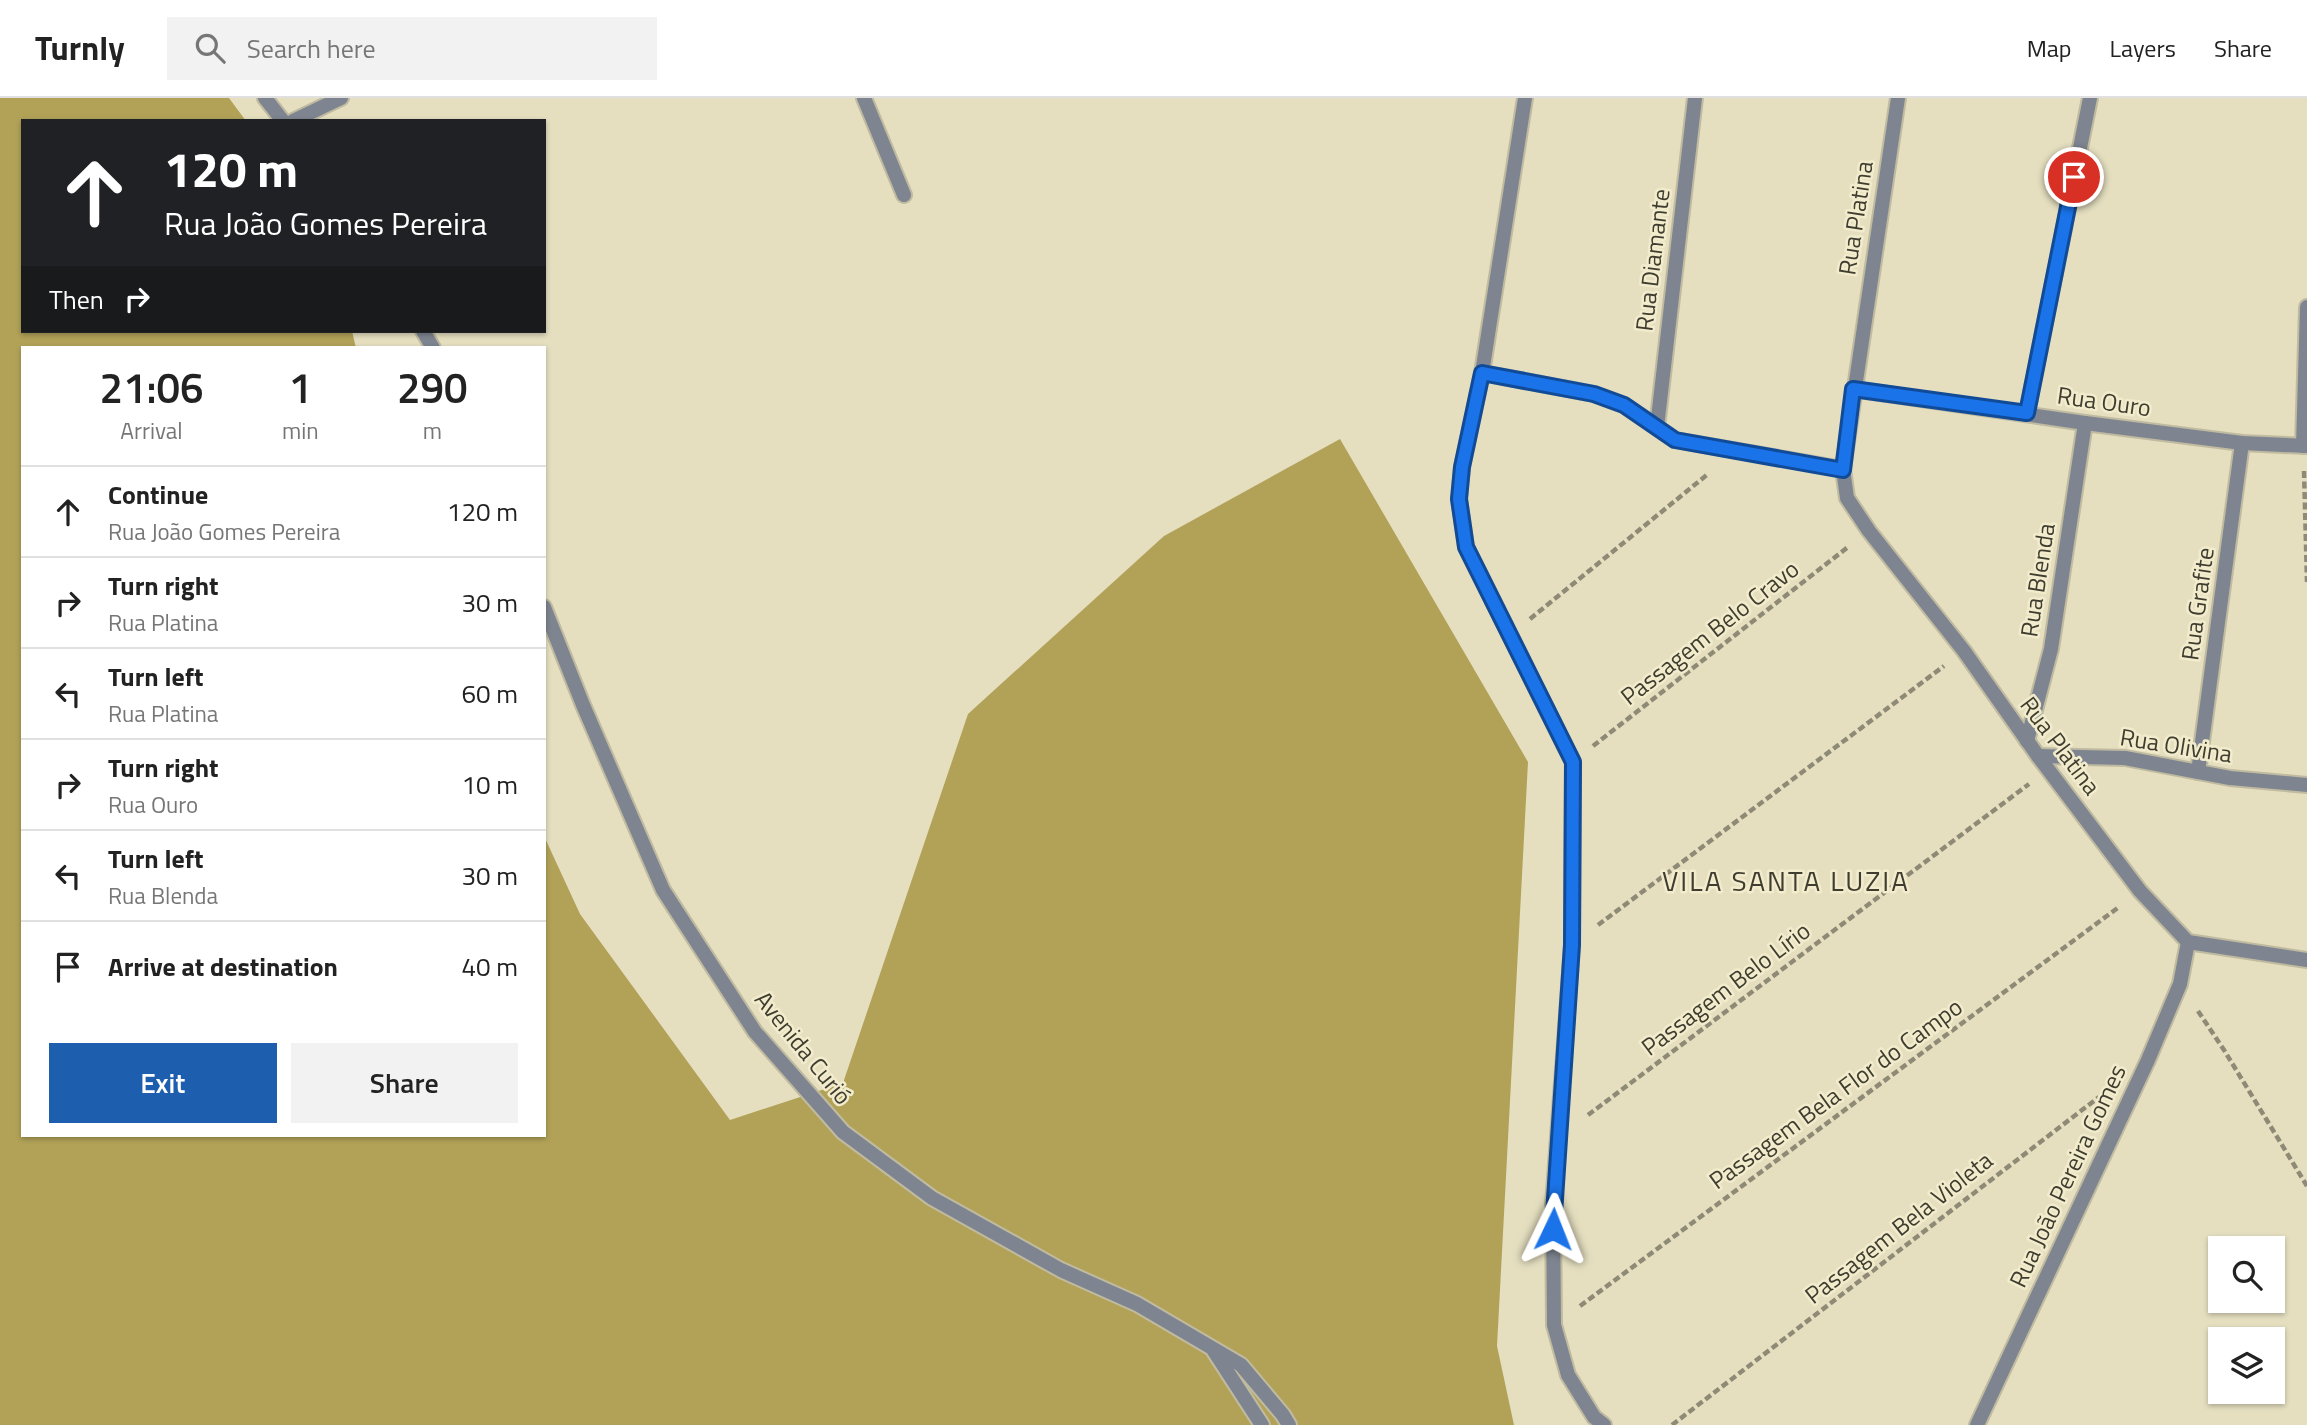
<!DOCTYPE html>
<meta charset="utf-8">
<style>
body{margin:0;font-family:"Titillium Web",sans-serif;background:#f2f2f2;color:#222;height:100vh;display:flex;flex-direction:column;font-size:26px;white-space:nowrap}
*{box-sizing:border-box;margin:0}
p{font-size:23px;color:#767676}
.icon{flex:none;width:38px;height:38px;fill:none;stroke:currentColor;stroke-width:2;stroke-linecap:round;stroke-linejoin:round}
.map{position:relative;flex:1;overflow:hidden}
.side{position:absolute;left:21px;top:248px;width:525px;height:791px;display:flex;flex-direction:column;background:#fff;border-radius:0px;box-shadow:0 2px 5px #0004}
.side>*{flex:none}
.top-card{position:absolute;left:21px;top:21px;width:525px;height:214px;border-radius:0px;box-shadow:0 2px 5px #0004;background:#202124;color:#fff;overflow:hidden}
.tools{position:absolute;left:2208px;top:1138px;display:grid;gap:14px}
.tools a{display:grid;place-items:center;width:77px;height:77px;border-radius:0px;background:#fff;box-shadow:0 2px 5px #0004;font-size:35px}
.pin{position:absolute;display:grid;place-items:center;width:60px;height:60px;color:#fff;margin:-30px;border:4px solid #fff;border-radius:50%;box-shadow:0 2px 7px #0007}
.me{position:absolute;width:77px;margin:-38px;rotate:2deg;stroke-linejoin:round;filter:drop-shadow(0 0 5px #0008)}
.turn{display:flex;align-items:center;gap:24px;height:147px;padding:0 28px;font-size:32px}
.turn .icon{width:91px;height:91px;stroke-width:2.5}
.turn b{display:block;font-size:49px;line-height:60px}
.then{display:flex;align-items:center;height:66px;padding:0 28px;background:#0003;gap:14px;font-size:26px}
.eta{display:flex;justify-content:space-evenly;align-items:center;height:119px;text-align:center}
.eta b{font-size:42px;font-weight:600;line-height:49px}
.action{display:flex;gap:14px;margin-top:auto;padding:14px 28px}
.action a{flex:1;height:80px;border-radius:0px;background:#1e5eaf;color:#fff;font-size:28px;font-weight:600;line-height:80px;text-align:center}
.action a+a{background:#f2f2f2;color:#222}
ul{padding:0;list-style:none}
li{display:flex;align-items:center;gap:21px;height:91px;padding:0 28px;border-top:2px solid #e0e0e0}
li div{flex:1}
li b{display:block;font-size:26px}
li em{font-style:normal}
header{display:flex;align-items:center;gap:42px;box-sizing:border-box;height:98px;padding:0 35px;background:#fff;border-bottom:2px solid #e0e0e0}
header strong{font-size:33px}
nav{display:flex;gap:38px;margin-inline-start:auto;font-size:24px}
.search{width:490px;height:63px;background:#f2f2f2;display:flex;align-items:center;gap:18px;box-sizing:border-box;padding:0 24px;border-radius:0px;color:#767676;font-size:26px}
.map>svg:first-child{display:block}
</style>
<header>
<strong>Turnly</strong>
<div class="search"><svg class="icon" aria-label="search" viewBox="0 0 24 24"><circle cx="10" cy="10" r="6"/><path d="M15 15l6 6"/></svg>Search here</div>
<nav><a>Map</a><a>Layers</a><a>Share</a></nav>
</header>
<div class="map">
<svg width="2307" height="1327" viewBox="0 0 2307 1327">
<rect width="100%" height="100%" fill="#e5dfc0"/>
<polygon fill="#b2a258" points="0,0 229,0 246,23 23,23 23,233 352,233 356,250 23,250 23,1038 544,1038 544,738 580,816 730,1022 843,985 968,616 1164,438 1340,341 1528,664 1497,1248 1514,1327 0,1327"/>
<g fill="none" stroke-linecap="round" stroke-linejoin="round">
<defs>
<g id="service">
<polyline points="864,0 904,97"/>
<polyline points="293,23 341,0"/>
<polyline points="2027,315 2090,0"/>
<polyline points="2198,674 2242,345"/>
</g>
<g id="minor">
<polyline points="1525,0 1482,275 1462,369 1459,401 1466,449 1573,664 1572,847 1553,1107 1554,1227 1568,1277 1594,1319 1604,1327"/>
<polyline points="1898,0 1843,371 1847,400 1869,433 1964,553 2038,658 2140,793 2188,844 2307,862"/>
<polyline points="1482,275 1594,296 1624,307 1675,342 1843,371"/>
<polyline points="1853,291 2085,325 2242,345 2307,348"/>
<polyline points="1657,329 1695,0"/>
<polyline points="2303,348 2307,209"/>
<polyline points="2027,643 2051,551 2085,325"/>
<polyline points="2038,658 2125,660 2230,680 2307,687"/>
<polyline points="1977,1327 2148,962 2180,886 2188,844"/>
</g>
<g id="tertiary">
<polyline points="265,0 283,23"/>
<polyline points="423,233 433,250"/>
<polyline points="544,509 583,607 663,792 755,934 843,1034 932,1100 1061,1172 1137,1206 1241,1267 1283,1317 1289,1327"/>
<polyline points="1214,1253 1262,1327"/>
</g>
</defs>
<use href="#service" stroke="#c0bba0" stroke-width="18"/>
<use href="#minor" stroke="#c0bba0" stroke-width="18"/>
<use href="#tertiary" stroke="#c0bba0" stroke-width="18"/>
<g stroke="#8e8a75" stroke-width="4.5" stroke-dasharray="7 3.5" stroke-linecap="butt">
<polyline points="2304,373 2307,484"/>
<polyline points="1530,521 1708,376"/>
<polyline points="1593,648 1848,449"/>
<polyline points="1598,827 1944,568"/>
<polyline points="2198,913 2224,952 2307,1088"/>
<polyline points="1588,1017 2029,686"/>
<polyline points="1580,1208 2119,809"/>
<polyline points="1672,1327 2099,999"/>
</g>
<use href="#service" stroke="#7e8590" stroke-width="14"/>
<use href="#minor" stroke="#7e8590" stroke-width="14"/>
<use href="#tertiary" stroke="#7e8590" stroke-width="14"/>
</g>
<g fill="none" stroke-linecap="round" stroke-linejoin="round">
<defs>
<polyline id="route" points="1553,1131 1572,847 1573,664 1466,449 1459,401 1462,369 1482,275 1594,296 1624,307 1675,342 1843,372 1853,291 2027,315 2074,79"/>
</defs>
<use href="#route" stroke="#114b97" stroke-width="18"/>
<use href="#route" stroke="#1a73e8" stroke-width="12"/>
</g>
<g text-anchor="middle" stroke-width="5" stroke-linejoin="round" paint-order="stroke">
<g font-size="24" fill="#3f3d30" stroke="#f2eccd">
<text transform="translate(1856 120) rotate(-81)" y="8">Rua Platina</text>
<text transform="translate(1653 162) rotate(-83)" y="8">Rua Diamante</text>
<text transform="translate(2104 304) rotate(8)" y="8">Rua Ouro</text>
<text transform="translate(2038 482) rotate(-81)" y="8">Rua Blenda</text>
<text transform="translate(2198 506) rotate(-82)" y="8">Rua Grafite</text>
<text transform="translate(1710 535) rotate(-38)" y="8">Passagem Belo Cravo</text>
<text transform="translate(2060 648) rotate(53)" y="8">Rua Platina</text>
<text transform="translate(2176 648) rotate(9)" y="8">Rua Olivina</text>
<text transform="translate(1726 891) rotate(-37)" y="8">Passagem Belo Lírio</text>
<text transform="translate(803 950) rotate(51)" y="8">Avenida Curió</text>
<text transform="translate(1836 996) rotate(-36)" y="8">Passagem Bela Flor do Campo</text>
<text transform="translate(2068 1078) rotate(-65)" y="8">Rua João Pereira Gomes</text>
<text transform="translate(1899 1130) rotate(-38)" y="8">Passagem Bela Violeta</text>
</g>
<g font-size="28" letter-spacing="2" fill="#3f3d30" stroke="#f2eccd">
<text x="1786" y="793">VILA SANTA LUZIA</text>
</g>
</g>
</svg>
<div class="tools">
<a><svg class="icon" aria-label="search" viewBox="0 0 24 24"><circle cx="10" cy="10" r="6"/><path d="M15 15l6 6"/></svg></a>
<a><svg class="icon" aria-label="layers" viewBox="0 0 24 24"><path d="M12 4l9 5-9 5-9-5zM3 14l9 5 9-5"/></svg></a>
</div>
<div class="pin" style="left:2074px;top:79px;background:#d93025"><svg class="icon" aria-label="arrive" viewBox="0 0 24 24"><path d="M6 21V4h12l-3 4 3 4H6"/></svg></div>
<svg class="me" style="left:1553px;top:1131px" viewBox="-20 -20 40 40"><path d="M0-17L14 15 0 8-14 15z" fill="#1a73e8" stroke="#fff" stroke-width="4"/></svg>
<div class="top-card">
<div class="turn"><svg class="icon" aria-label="ahead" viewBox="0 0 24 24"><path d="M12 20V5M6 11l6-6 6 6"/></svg><div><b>120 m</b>Rua João Gomes Pereira</div></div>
<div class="then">Then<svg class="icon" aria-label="right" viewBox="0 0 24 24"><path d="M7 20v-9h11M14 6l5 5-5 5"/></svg></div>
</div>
<section class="side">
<div class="eta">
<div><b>21:06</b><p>Arrival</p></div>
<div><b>1</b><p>min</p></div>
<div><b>290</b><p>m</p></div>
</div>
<ul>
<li><svg class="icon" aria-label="ahead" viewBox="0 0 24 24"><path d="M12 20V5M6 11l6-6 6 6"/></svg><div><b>Continue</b><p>Rua João Gomes Pereira</p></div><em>120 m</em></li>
<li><svg class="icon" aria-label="right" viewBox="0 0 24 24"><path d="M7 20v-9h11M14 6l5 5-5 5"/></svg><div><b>Turn right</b><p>Rua Platina</p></div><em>30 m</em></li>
<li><svg class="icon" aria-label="left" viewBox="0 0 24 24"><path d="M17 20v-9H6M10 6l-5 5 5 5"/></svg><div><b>Turn left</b><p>Rua Platina</p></div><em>60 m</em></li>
<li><svg class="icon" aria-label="right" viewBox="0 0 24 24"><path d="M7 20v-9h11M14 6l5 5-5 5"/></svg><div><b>Turn right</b><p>Rua Ouro</p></div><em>10 m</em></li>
<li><svg class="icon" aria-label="left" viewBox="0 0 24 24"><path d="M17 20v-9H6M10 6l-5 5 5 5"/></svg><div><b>Turn left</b><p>Rua Blenda</p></div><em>30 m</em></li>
<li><svg class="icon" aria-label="arrive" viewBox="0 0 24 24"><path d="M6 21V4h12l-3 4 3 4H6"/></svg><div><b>Arrive at destination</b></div><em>40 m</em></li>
</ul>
<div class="action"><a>Exit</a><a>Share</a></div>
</section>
</div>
